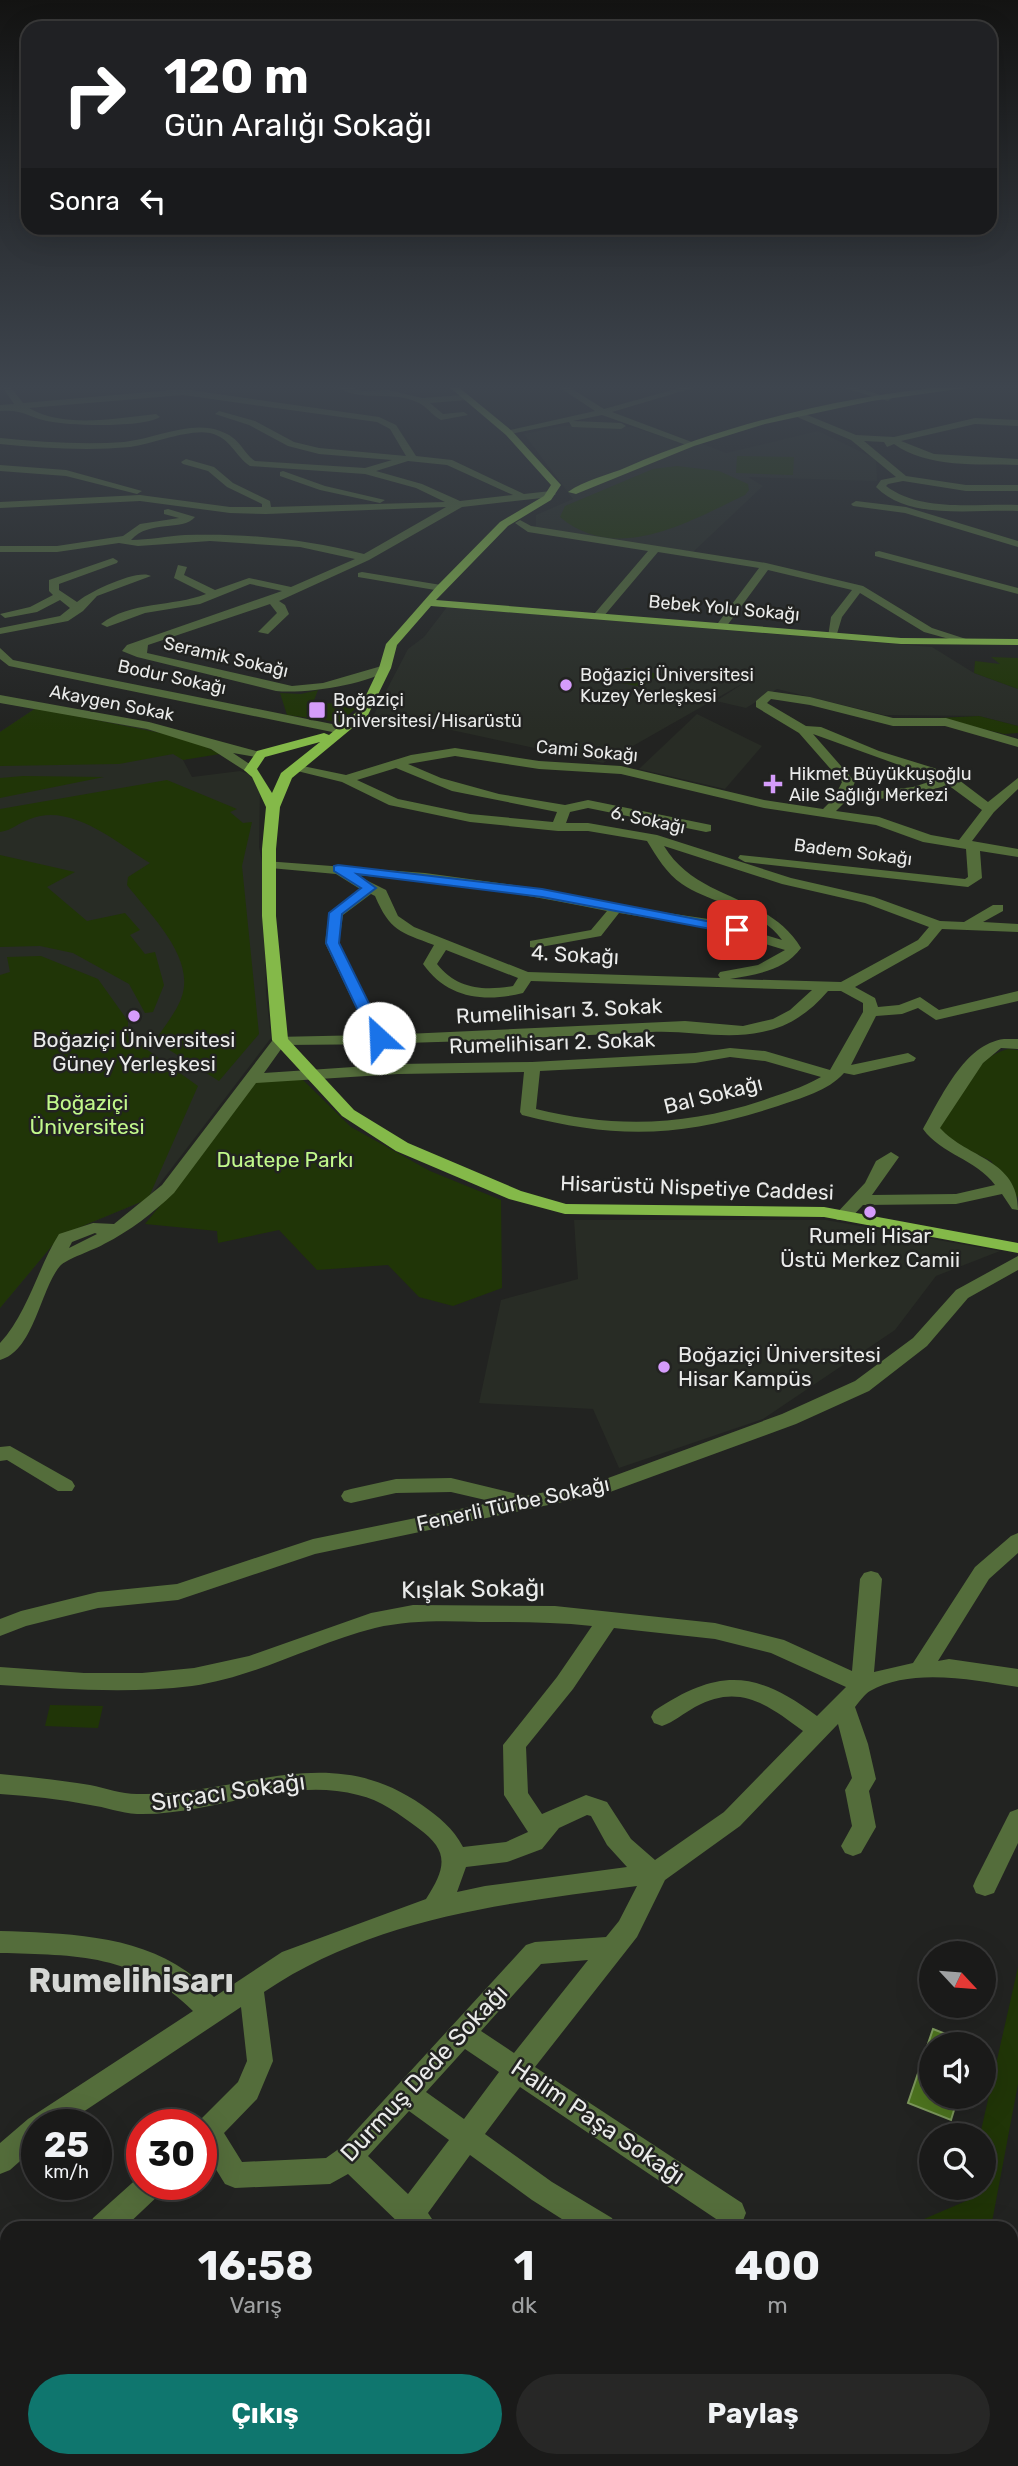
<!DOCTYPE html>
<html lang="tr">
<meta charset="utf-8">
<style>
body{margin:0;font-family:Rubik,sans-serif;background:#272726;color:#f1f3f6;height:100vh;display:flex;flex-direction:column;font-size:26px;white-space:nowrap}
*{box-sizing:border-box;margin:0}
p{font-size:23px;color:#9fa1a2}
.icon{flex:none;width:38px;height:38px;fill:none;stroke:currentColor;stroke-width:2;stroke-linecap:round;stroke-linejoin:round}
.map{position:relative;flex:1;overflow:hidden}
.sheet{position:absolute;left:0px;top:2221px;width:1018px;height:247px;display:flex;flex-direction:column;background:#1a1a19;border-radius:21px 21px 0 0;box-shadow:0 7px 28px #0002,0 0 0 2px #383838}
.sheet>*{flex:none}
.guide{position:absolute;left:21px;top:21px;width:976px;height:214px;border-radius:21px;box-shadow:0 7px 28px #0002,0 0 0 2px #383838;background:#202124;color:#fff;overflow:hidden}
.needle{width:46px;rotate:116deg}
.tools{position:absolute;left:919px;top:1941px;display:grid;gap:14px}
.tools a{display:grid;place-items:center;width:77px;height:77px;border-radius:50%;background:#1a1a19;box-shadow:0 7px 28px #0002,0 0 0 2px #383838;font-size:35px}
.speed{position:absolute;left:21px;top:2109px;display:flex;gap:14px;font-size:35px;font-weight:700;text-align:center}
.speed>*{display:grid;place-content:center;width:91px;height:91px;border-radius:50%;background:#1a1a19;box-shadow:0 7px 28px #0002,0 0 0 2px #383838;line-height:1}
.speed small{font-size:18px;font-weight:400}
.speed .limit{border:10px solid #d22;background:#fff;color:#111}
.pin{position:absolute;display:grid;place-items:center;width:60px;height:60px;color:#fff;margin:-30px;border-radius:14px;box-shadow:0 4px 10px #0006}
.me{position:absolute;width:77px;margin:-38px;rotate:335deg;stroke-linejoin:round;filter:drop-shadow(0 0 5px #0008)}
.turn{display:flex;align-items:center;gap:24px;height:147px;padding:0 28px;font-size:32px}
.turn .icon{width:91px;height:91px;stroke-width:2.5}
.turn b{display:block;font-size:49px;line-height:60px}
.then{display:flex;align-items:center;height:66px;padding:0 28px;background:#0003;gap:14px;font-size:26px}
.eta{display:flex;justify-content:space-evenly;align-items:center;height:119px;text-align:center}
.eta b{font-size:42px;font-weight:700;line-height:49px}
.primary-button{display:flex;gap:14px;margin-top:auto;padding:14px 28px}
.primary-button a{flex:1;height:80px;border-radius:42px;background:#0f766e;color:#fff;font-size:28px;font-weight:700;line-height:80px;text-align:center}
.primary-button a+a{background:#272726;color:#f1f3f6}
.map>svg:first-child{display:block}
</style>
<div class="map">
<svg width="1018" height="2466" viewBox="0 0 1018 2466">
<rect width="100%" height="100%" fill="#222321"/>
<g fill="#282c25">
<polygon points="562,426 632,427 691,446 700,443 726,453 818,431 876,459 877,481 748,477 763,486 693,552 536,528 536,515 573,499 524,434"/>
<polygon points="447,607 932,647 974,673 1018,689 1018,726 979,716 884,715 777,689 746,708 716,701 747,681 603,763 396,718 372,718 408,649 424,637"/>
<polygon points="36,708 148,729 212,753 183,760 192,777 240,771 249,774 260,788 259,847 264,871 266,993 271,1038 148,1199 61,1235 0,1308 0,732"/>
<polygon points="697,714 762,746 725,789 639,769"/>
<polygon points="574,1220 826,1220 1000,1251 936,1276 895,1330 763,1419 619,1468 593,1409 479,1403 501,1300 578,1279"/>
</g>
<g fill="#203507">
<polygon points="737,456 794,457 793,475 736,473"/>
<path d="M677,466l42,5 29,13 1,6 -4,5c-55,26 -128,70 -185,22l5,-11 88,-37z"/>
<polygon points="991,657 1018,658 1018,689 974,673 975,661 1000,664"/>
<polygon points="626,668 659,674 642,687 611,681"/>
<polygon points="318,690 313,703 361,704 340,722 287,715 280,693 301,694"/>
<polygon points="36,708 190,739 220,754 183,760 173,754 119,764 0,766 0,732"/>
<polygon points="979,716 1018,726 1018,733 1004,734 938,718"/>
<polygon points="23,776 104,777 0,798 0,778"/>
<path d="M167,780l70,29 -7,3 13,11 9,-1 -10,44 17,168 -40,47 -64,-40c8,-13 20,-27 26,-42 16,-41 -31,-84 -54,-114l1,-8 22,-14c-33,-20 -79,-61 -120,-44 -12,4 -17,11 -30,13v-23z"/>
<polygon points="0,855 75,872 47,887 87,921 125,913 140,930 130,935 145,954 155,952 164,985 153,1012 145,1013 129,984 73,953 40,946 0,947"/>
<polygon points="41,956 98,979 128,1021 128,1036 198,1086 148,1199 61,1235 0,1308 0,975 10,972 7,957"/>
<path d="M1008,1049l10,1v148l-27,-37 -45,-22 -8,-11c18,-28 36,-71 70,-79z"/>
<polygon points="300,1077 351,1127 430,1171 501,1200 502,1288 453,1306 419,1297 388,1265 317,1270 279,1230 218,1243 217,1231 145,1224 209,1145 253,1083"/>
<polygon points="50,1705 103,1706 98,1728 45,1726"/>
<polygon points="1018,1967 1018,2084 992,2222 924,2219 966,2201 969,2188 984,2188 984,2135 980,2135"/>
</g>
<polygon fill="#4d741f" stroke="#7c985c" stroke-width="2" points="933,2029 971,2044 931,2044 931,2096 958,2097 951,2120 908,2103"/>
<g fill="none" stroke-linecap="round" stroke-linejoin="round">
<g fill="#546d3b" fill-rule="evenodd">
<path d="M1,385h8l14,18 160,-14 196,28 17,8 20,31 36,4 72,34 27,-3 5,3 -5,3 -89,10 -93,53 -90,41 6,4 4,9 -21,20 -10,-2 19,-19 -7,-9 -122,41 -1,8 145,33 31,-3 62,-18 6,3c-23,17 -86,26 -115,23l-139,-34 -15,-6 5,-6 155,-54 -32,-7 -50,20 -55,9 -38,14 -6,-3c29,-23 72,-17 105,-30l-32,-16 4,-13 9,2 -3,8 31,15 34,-12 42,9 64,-28 -55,-12 -90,-6 -72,5 -19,-3 -62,9h-57v-6h57l66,-10 17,-12 39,-6 -15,-4v-4l4,-1 27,8c-13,15 -45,2 -64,23 18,0 36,-4 54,-5 60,-2 121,4 179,19l82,-47 -180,7 -36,-1 -90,-12 -140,7v-6l140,-7 90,12h32v-3l-35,-17 -19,-16 -25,-7 -2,-2 5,-3 28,8 19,16 37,18 1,6 174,-5 -29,-14 -51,-14 -115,-8c-15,-10 -19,-28 -40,-33 -23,-4 -56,11 -80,14 -43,4 -87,1 -130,-3v-6c41,4 83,7 124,4 31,-3 66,-22 96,-11 21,7 22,21 35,30l110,7 27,-8 -73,-6 -31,-8 -39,-21 -34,-11 4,-3 36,10 39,21 25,6 87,8 -16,-27 -13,-7 -194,-27 -154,13c36,21 88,10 127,6l4,3c-18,11 -91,9 -113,4 -20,-5 -26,-12 -47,-10v-6l14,-1zM408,461l39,4 66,30 -53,6 -38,-17 -46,-13z"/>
<path d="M334,385h11l18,6 25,-1 34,8 42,-3 3,5 -37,3 13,11 21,-2 4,3 -27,5c-8,-4 -14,-13 -22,-17 -27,-14 -61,1 -85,-18z"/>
<polygon points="556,385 566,385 604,409 690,385 703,385 612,412 697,444 689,446 602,415 573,421 621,423 626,426 621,429 572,427 569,422 506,435 506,431 595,411"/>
<polygon points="834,385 847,385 892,398 888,401"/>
<path d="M800,412l56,23 38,2 81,-19 43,2v6l-43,-2 -74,17 33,13 84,5v6c-39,-1 -91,3 -124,-21l-7,3 -3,-5 -20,-1 42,35 60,9h52v6h-52l-63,-10 -15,3 -2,2c36,27 90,17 132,19v6c-43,-2 -109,10 -142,-24l5,-7 15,-3 -45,-37 -54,-23z"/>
<polygon points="0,465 66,470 142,491 137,494 66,476 0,471"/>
<polygon points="283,471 325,486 385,500 380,503 320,490 280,476 280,472"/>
<polygon points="856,501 906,507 1018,541 1018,547 905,513 853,506 851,504"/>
<polygon points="520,520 531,526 766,563 863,586 932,628 966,639 960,642 924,632 860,593 842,617 836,637 828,637 831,617 852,590 768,570 726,627 718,627 718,623 759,568 658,552 603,617 595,617 595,613 648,551 528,532 515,523"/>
<polygon points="879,551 1018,588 1018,594 875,556 875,552"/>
<path d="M113,558l5,3 -1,2 -58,21v6l18,12c11,-10 62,-34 74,-26l-54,20 -14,15 -15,10 -68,13v-6l60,-12 10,-8 -10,-8 -23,12 -32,6 -5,-4 30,-7 23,-12 -4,-4v-11z"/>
<polygon points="362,572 441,585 446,588 441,591 358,577 358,573"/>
<polygon points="0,648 13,660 342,726 348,730 342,734 9,666 0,659"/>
<path d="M768,691l42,6 83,21h53l72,21v8l-73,-21h-52l-83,-21 -39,-6 -4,4 39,23 15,1 58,24 55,17 21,9 33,25 30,-24v11l-24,23 -22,29 46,8v8l-38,-6 2,27 -14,9 -223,-25 -7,-4 2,-3 225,24 3,-2 -2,-28 -43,-7 -47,-17 -112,-17 -143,-34 -82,-5 -84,-13 -47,8 33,14 58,16 66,11 23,-5 123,25v6l-5,1 -118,-24 -18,4 -4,11h22l69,12 134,43 83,19 66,24 24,1 29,-17h10v6l-20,11 35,2v8l-76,-3 -14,17 -73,41 20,11 3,9 21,-2 21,-8 19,13 79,-19v10l-82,19 -18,-12 -16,6 -26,2 -25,49 57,-12 8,5 -2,3 -60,14 -10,-2c-16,18 -43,25 -66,33 -95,31 -158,34 -256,9l-2,-3 4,-40 -126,2 -142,9 -82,110c-21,20 -44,38 -70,51 -10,6 -38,15 -44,22 -20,24 -26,85 -60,94v-17c28,-30 38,-76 59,-109l34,-11 21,1 48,-39 113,-148 94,-2 -44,-92 4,-30 31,-24 -24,-15 -66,-6 -5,-1v-6l160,12 117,16 92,19 81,12 67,20c-23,-32 -69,-35 -100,-56 -16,-11 -25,-27 -35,-43l-59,-10h-30l-88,-9 -81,-17 -47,-23 -49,-12v-6l53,11 65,-20 44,-7 84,13 82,5 143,34 59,9 11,-11 8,-16 -43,-49 -43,-26v-6zM813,734l125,45 -25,8 -64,8 6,-13zM396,768l56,23 105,21 -4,10 -83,-8 -72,-15 -41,-19zM948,785l34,25 -23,30 -28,-5 -52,-18 -43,-6 8,-8 70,-8zM664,846l118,38 83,19 64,24 -11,13 -77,42 -111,-3c27,-5 54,-8 71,-31 -33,-55 -103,-46 -137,-102zM356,875c85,7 168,18 251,36l-16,19 -61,11v6l5,1 66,-12 18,-23 94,15 72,22 -27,15 -38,7 -2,3 2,3 -192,-6 -114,-45 -16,-11 -12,-26zM371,894l4,2c15,35 25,36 59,49l-11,19c24,34 61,39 100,29l8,-12 281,9 -22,20 -17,9 -30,7 -58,-5 -301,14 -45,-92 4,-28zM446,950l72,28 -5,8c-30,5 -56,3 -76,-22zM828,991h13l22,12v9l-33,58 -65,-19 -35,-3 -35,5 -163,9 -134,2 -134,9 20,-28c123,0 245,-7 367,-13 37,-2 74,8 111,0 27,-5 48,-20 66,-41zM730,1057l35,4 56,16c-19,11 -40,17 -60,24 -76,25 -148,27 -225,8l4,-38 155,-8zM95,1233l2,1 -28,14 3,-6z"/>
<polygon points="0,695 149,722 267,754 261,758 233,753 254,767 254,773 250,774 211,749 147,729 0,703"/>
<path d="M1004,1039h14v10l-17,-1 -18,15 -43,65c28,31 78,31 78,82l-6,-1 -10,-15 -46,10 -93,1 -14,15h-12l-3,-4 31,-33 11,-22 15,-9 8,5 -27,38 84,-1 39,-9c-19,-26 -53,-30 -72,-56 18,-31 41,-85 81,-90z"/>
<polygon points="1018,1256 1018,1270 968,1298 927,1346 869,1391 796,1424 610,1492 315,1554 178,1600 98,1608 26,1626 0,1636 0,1619 21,1611 98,1592 177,1584 313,1539 494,1502 451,1492 396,1493 351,1503 344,1501 341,1496 344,1491 351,1489 396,1479 451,1478 526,1496 600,1481 782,1414 855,1381 913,1338 956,1290"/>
<polygon points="10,1446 72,1481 75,1486 72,1491 58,1491 7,1460 0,1461 0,1447"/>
<path d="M1018,1533v20l-29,26 -51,82 11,-2 69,10v18c-43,-7 -107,-20 -148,4 -5,3 -11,11 -15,16l13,37 8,35 -7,12 7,36 -15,26 -8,3 -8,-3 -4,-7 11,-20 -7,-36 7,-12 -14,-54 -98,102 -75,54 -28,57 -102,130 207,136 4,10 -4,10 -10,4 -10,-4 -202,-136 -35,47 67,48 60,36 4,10h-40l-44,-28 -62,-45 -42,58 10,15h-34l-56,-54 -18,10 -95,4 -10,-4 -21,-34 -3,1v-27h-5l42,-42 9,-21 -6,-54 -176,117h-28v22l-27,24 -10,4v-31l28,-24 165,-108c-57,-57 -117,-56 -193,-58v-22c61,2 134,3 186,40 10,7 19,17 28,26l68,-45 144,-53c20,-31 24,-48 -8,-71 -19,-14 -37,-28 -60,-33 -73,-19 -148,21 -221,19 -16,-1 -32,-7 -47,-9 -30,-6 -60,-9 -90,-11v-20c30,3 60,6 90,11 16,3 31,9 47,9 103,3 189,-56 285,11 17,12 31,23 41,42l43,-5 22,-10 -24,-37 -1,-50 54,-68 35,-51c-37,-4 -74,-4 -111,-4 -36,-1 -71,-2 -106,6 -63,16 -119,49 -183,58 -64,8 -128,3 -192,-1v-18l84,6h58l52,-5 55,-12 122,-43 42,-8 142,1 160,17 69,17 68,31 8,-92 4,-6 7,-2 7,2 4,6 -8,93 39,-9 62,-96 36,-31zM614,1628l101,11 56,14 75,34 -29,29c-62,-46 -98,-48 -163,-5l-3,6 3,6 8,3c12,-4 22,-13 33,-19 44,-24 72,-3 108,24l-79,81 -69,48 -24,-21 -24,-37 -21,-7 -44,19 -14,-21 -2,-46 47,-58zM587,1815l4,1 16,29 20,22 -142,19 -28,6 9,-25 41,-5 35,-13 17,-21zM637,1886l-18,35 -13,16 -71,5 -9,3 -186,203 -14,10 -84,4 -18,-29 33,-34 16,-38 -9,-69c111,-75 244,-89 373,-106zM588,1960l-74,93 -33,-22 60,-67zM465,2049l34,23 -35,47 -38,-27zM409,2111l40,29 -41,54 -40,-38z"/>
<polygon points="1018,1809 1018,1843 994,1893 985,1896 976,1893 973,1886 976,1879 1010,1812"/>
<polygon points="141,2175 142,2184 165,2184 161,2193 124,2228 89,2228 93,2218"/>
<polygon points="477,2460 524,2460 526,2466 479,2466"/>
<polygon points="619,2460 649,2460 648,2466 618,2466"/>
<polygon points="827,2460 864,2460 866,2466 829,2466"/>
</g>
<g fill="#84b949" fill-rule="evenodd">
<path d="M447,385h9l56,46 49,54 -10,15 -43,26 -72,74 465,38 117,1v6l-117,-1 -470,-38 -34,39 -6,23 -23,47 -76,63 -12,29 -4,42v67l12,123 66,71 54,33 113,48 45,13 258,3 194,36v10l-194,-36 -259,-3 -56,-15 -113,-48 -54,-35 -70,-76 -10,-124v-67l4,-42 -14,-30 -8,-7 13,-19 67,-18 5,2 30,-25 20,-42 7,-24 51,-58 63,-64 44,-26 7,-11 -45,-50zM320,742l-39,31 -9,20 -15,-24 8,-12z"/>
<path d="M960,385h27l-115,16 -107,23 -71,22 -118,48 -8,-2c16,-12 41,-17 59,-25 107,-46 218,-71 333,-82z"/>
</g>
<g fill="#96d74d" fill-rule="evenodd">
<polygon points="1018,2352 1018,2415 1012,2418 1012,2355"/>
<polygon points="1012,2449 1015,2466 979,2466 980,2460 1012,2460"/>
</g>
</g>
<linearGradient id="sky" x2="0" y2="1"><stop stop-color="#131312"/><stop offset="0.53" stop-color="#3e454e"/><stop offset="1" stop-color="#3e454e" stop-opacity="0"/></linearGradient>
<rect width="1018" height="730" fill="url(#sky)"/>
<polygon fill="#1a73e8" stroke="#114b97" stroke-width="2" points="338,865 542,889 737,927 744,930 737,934 542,897 357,874 376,888 342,914 339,943 386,1038 379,1042 371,1038 326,943 329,913 361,888 334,871 334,866"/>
<g fill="#d59cfb" stroke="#222321" stroke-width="2.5">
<circle cx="566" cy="685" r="7"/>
<rect x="308" y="701" width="18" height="18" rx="3.5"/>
<path d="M769.5 773.5h7v7h7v7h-7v7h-7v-7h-7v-7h7z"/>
<circle cx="134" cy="1016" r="7"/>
<circle cx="870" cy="1212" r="7"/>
<circle cx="664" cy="1367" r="7"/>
</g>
<g text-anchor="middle" stroke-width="5" stroke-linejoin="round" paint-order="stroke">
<g font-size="18" fill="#eaebea" stroke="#222321">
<text transform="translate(724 608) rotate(5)" y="6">Bebek Yolu Sokağı</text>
<text transform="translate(226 657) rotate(13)" y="6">Seramik Sokağı</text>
<text transform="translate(172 677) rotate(12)" y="6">Bodur Sokağı</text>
<text transform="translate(112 703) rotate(11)" y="6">Akaygen Sokak</text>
<text transform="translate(587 751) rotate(5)" y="6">Cami Sokağı</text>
<text transform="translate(648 820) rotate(12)" y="6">6. Sokağı</text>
<text transform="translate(853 852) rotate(7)" y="6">Badem Sokağı</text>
</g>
<g font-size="18" fill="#eaebea" stroke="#222321" text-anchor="start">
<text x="580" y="681">Boğaziçi Üniversitesi<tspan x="580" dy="21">Kuzey Yerleşkesi</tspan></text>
<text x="333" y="706">Boğaziçi<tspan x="333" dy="21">Üniversitesi/Hisarüstü</tspan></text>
<text x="789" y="780">Hikmet Büyükkuşoğlu<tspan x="789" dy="21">Aile Sağlığı Merkezi</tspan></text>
</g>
<g font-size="21" fill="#eaebea" stroke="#222321">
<text transform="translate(575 955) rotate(3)" y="7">4. Sokağı</text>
<text transform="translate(559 1011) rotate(-3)" y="7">Rumelihisarı 3. Sokak</text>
<text transform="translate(552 1043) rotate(-2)" y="7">Rumelihisarı 2. Sokak</text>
<text transform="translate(713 1095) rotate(-14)" y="7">Bal Sokağı</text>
<text transform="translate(697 1188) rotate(2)" y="7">Hisarüstü Nispetiye Caddesi</text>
<text transform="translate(513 1504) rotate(-12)" y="7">Fenerli Türbe Sokağı</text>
</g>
<g font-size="21" fill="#eaebea" stroke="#222321">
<text x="134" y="1047">Boğaziçi Üniversitesi<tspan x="134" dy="24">Güney Yerleşkesi</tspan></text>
<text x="870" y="1243">Rumeli Hisar<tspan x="870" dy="24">Üstü Merkez Camii</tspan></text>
<text x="678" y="1362" text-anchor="start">Boğaziçi Üniversitesi<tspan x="678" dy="24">Hisar Kampüs</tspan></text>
</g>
<g font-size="21" fill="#c1f88b" stroke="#222321">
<text x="87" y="1110">Boğaziçi<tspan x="87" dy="24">Üniversitesi</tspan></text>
<text x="285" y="1167">Duatepe Parkı</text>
</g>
<g font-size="24" fill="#eaebea" stroke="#222321">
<text transform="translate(473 1589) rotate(-1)" y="8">Kışlak Sokağı</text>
<text transform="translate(228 1792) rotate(-8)" y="8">Sırçacı Sokağı</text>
<text transform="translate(424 2073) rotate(-47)" y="8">Durmuş Dede Sokağı</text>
<text transform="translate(598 2122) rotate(34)" y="8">Halim Paşa Sokağı</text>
</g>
<g font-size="33" font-weight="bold" fill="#d5d7d4" stroke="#222321">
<text x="131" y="1992">Rumelihisarı</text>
</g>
</g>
</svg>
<div class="tools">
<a><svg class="needle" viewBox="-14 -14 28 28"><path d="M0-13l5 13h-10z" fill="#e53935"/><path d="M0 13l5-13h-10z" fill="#9fa1a2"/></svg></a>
<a><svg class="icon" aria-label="sound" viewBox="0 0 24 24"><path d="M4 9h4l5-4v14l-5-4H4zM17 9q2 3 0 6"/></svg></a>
<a><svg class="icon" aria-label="search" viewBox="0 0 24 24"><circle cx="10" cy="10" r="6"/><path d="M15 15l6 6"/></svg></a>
</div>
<div class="speed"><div>25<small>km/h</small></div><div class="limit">30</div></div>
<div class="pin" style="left:737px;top:930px;background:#d93025"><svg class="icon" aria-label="arrive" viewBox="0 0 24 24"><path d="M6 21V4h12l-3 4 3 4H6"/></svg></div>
<svg class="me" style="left:379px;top:1038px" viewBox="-20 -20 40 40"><circle r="19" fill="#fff"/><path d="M0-13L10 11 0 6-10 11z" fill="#1a73e8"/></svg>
<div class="guide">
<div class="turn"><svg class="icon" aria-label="right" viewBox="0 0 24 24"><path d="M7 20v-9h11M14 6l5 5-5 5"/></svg><div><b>120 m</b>Gün Aralığı Sokağı</div></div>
<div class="then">Sonra<svg class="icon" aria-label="left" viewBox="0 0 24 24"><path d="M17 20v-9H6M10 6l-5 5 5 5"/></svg></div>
</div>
<section class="sheet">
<div class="eta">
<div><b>16:58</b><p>Varış</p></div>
<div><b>1</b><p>dk</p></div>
<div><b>400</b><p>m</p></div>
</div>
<div class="primary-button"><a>Çıkış</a><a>Paylaş</a></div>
</section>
</div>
